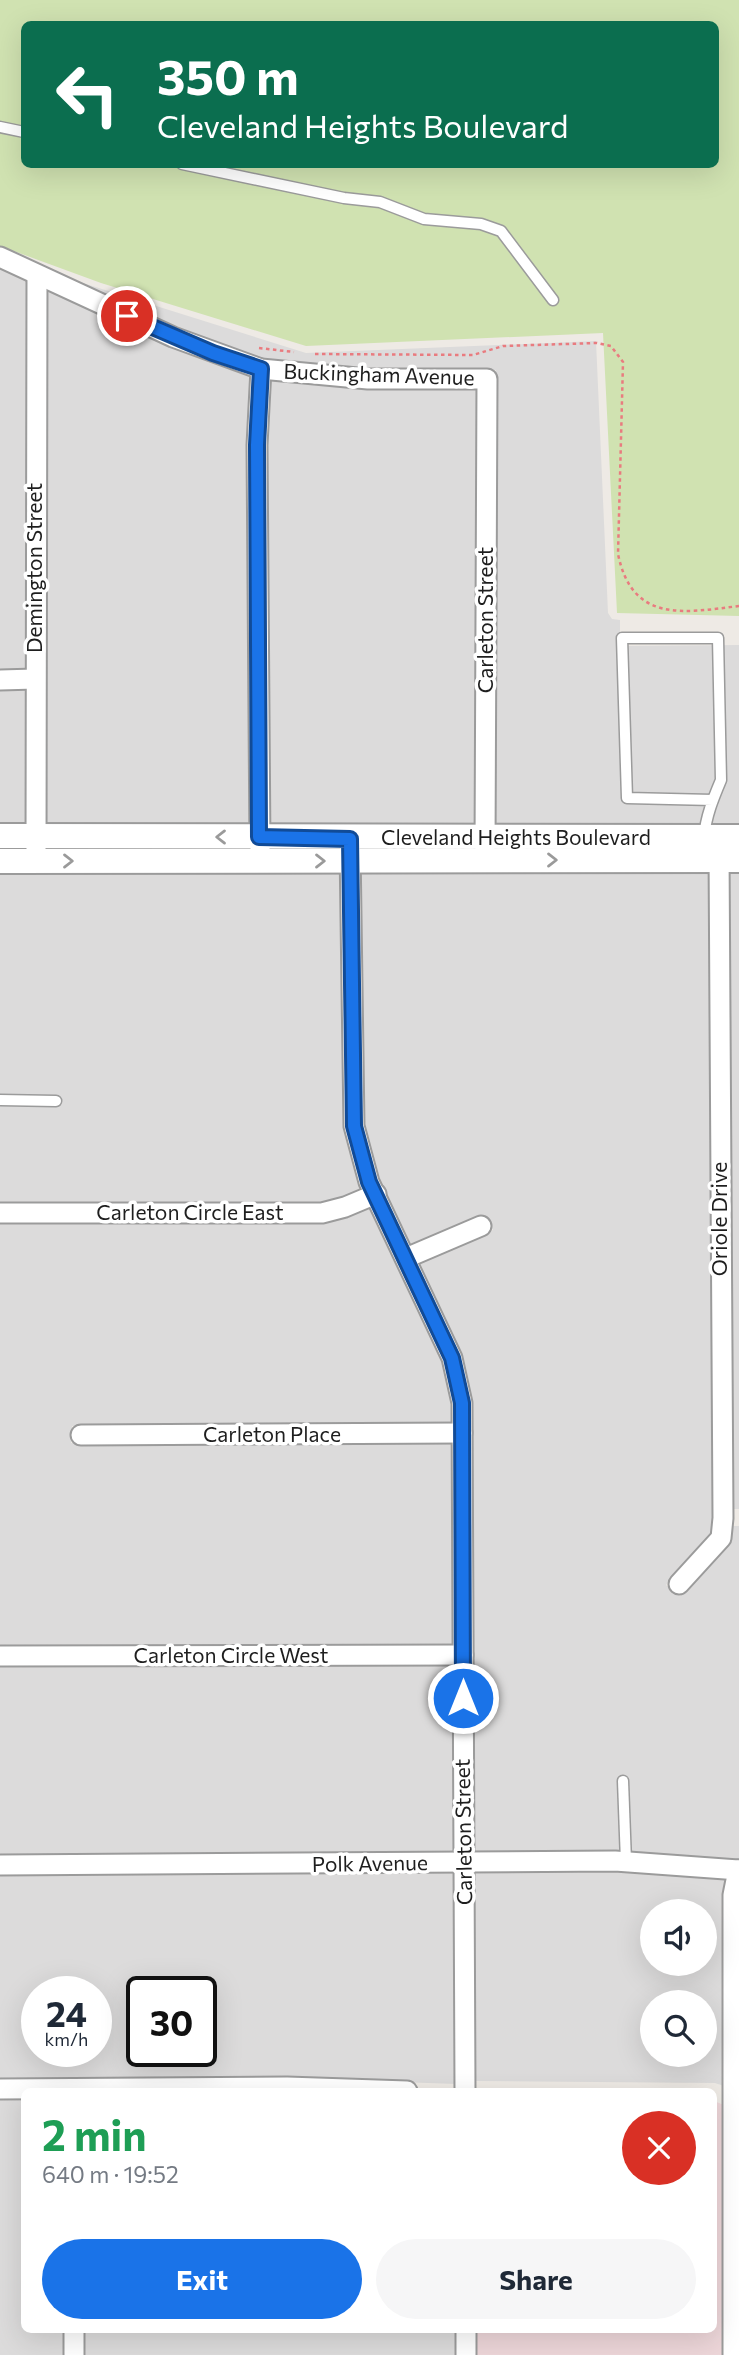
<!DOCTYPE html>
<meta charset="utf-8">
<style>
body{margin:0;font-family:Commissioner,sans-serif;background:#f6f6f7;color:#1f2937;height:100vh;display:flex;flex-direction:column;font-size:26px;white-space:nowrap}
*{box-sizing:border-box;margin:0}
p{font-size:23px;color:#747a83}
.icon{flex:none;width:38px;height:38px;fill:none;stroke:currentColor;stroke-width:2;stroke-linecap:round;stroke-linejoin:round}
.map{position:relative;flex:1;overflow:hidden}
.sheet{position:absolute;left:21px;top:2088px;width:696px;height:245px;display:flex;flex-direction:column;background:#fff;border-radius:10px;box-shadow:0 7px 28px #0002}
.sheet>*{flex:none}
.guide{position:absolute;left:21px;top:21px;width:698px;height:147px;border-radius:10px;box-shadow:0 7px 28px #0002;background:#0b6e4f;color:#fff;overflow:hidden}
.buttons{position:absolute;left:640px;top:1899px;display:grid;gap:14px}
.buttons a{display:grid;place-items:center;width:77px;height:77px;border-radius:50%;background:#fff;box-shadow:0 7px 28px #0002;font-size:35px}
.speed{position:absolute;left:21px;top:1976px;display:flex;gap:14px;font-size:35px;font-weight:700;text-align:center}
.speed>*{display:grid;place-content:center;width:91px;height:91px;border-radius:50%;background:#fff;box-shadow:0 7px 28px #0002;line-height:1}
.speed small{font-size:18px;font-weight:400}
.speed .limit{border:4px solid #111;border-radius:10px;background:#fff;color:#111}
.pin{position:absolute;display:grid;place-items:center;width:60px;height:60px;color:#fff;margin:-30px;border:4px solid #fff;border-radius:50%;box-shadow:0 2px 7px #0007}
.me{position:absolute;width:77px;margin:-38px;rotate:0deg;stroke-linejoin:round;filter:drop-shadow(0 0 5px #0008)}
.turn{display:flex;align-items:center;gap:24px;height:147px;padding:0 21px;font-size:32px}
.turn .icon{width:91px;height:91px;stroke-width:2.5}
.turn b{display:block;font-size:49px;line-height:60px}
.round{display:grid;place-items:center;flex:none;width:74px;height:74px;border-radius:37px;background:#f6f6f7}
.overview{display:flex;align-items:center;justify-content:space-between;height:119px;padding:0 21px}
h1{font-size:42px;font-weight:700;line-height:52px;color:#1e9e55}
.action{display:flex;gap:14px;margin-top:auto;padding:14px 21px}
.action a{flex:1;height:80px;border-radius:42px;background:#1a73e8;color:#fff;font-size:28px;font-weight:700;line-height:80px;text-align:center}
.action a+a{background:#f6f6f7;color:#1f2937}
.map>svg:first-child{display:block}
</style>
<div class="map">
<svg width="739" height="2355" viewBox="0 0 739 2355">
<rect width="100%" height="100%" fill="#eeeae5"/>
<g fill="#dcdbdb" fill-rule="evenodd">
<polygon points="0,267 27,280 25,671 0,671"/>
<polygon points="70,279 306,353 596,341 608,613 612,619 620,620 620,646 739,645 739,828 495,829 496,370 369,370 263,360 177,329"/>
<polygon points="47,289 169,345 251,375 247,445 249,828 46,827"/>
<polygon points="270,379 367,387 477,388 476,829 269,829 267,445"/>
<polygon points="25,688 26,827 0,827 0,689"/>
<polygon points="341,869 344,1126 363,1190 321,1204 0,1204 0,870"/>
<polygon points="361,869 709,869 713,1517 711,1535 666,1585 680,1596 716,1560 729,1542 732,1526 739,1526 739,1861 615,1852 474,1854 471,1402 462,1355 419,1262 493,1230 485,1215 411,1246 379,1179 364,1125"/>
<polygon points="728,869 739,869 739,1509 732,1509"/>
<polygon points="371,1206 443,1361 452,1403 452,1424 72,1426 71,1443 453,1442 453,1646 0,1648 0,1222"/>
<polygon points="453,1663 455,1854 0,1857 0,1665"/>
<path d="M615,1870l112,8 -4,17 1,191 -9,-3 -240,-2 -1,-209zM653,1911h52v53h-52zM653,2002h52v52h-52z"/>
<path d="M455,1872l1,212 -169,-6 -287,2v-206zM37,1992h59v59h-59zM142,1992h59v59h-59z"/>
<polygon points="0,2098 24,2098 24,2329 65,2329 65,2355 0,2355"/>
<rect x="84" y="2329" width="372" height="26"/>
</g>
<polygon fill="#edd6d9" points="714,2101 724,2105 723,2355 475,2355 476,2329 714,2329"/>
<path fill="#d0e2b1" fill-rule="evenodd" d="M0,0h739v616l-122,-3 -14,-280 -297,13 -205,-63 -101,-37zM24,24h692v140h-692z"/>
<g fill="none" stroke-linecap="round" stroke-linejoin="round">
<defs>
<g id="service">
<polyline points="0,127 24,132"/>
<polyline points="182,164 344,198 380,202 424,219 481,224 501,231 553,300"/>
<path d="M704,837c2,-21 9,-38 17,-57l-3,-142h-96l5,160 86,2"/>
<polyline points="0,1100 56,1101"/>
<polyline points="623,1781 626,1862"/>
</g>
<g id="minor">
<polyline points="0,257 173,337 261,369 368,379 487,379 485,851"/>
<polyline points="0,680 35,679"/>
<polyline points="350,847 354,1126 369,1182 452,1358 462,1403 465,2091"/>
<polyline points="260,849 257,445 261,369"/>
<polyline points="36,850 37,275"/>
<polyline points="0,1213 322,1213 345,1207 376,1194"/>
<polyline points="406,1258 481,1226"/>
<polyline points="81,1435 462,1433"/>
<polyline points="679,1584 721,1538 723,1518 719,849"/>
<polyline points="0,1656 463,1655"/>
<polyline points="0,1865 615,1861 739,1870"/>
<polyline points="0,2089 287,2087 407,2091"/>
<polyline points="74,2355 74,2329"/>
<polyline points="466,2355 466,2329"/>
<polyline points="733,2355 733,1895 738,1870"/>
</g>
<g id="tertiary">
<polyline points="0,836 739,837"/>
<polyline points="0,861 739,860"/>
</g>
</defs>
<use href="#service" stroke="#9b9b9b" stroke-width="13"/>
<use href="#minor" stroke="#9b9b9b" stroke-width="23"/>
<use href="#tertiary" stroke="#9b9b9b" stroke-width="28"/>
<g stroke="#e97b7f" stroke-width="2.5" stroke-dasharray="3.5 3.5" stroke-linecap="butt">
<polyline points="259,348 294,352"/>
<path d="M315,354l158,1 30,-9 94,-3 14,3 12,16 -5,192c14,69 65,59 121,52"/>
</g>
<use href="#service" stroke="#fff" stroke-width="10"/>
<use href="#minor" stroke="#fff" stroke-width="19"/>
<use href="#tertiary" stroke="#fff" stroke-width="24"/>
</g>
<defs><path id="oneway-chevron" d="M-2-3.5L2.5 0L-2 3.5" fill="none" stroke-width="1.6" stroke-linecap="round" stroke-linejoin="round" transform="scale(1.75)"/></defs>
<g stroke="#9a9a9a">
<use href="#oneway-chevron" transform="translate(221 837) rotate(-180)"/>
<use href="#oneway-chevron" transform="translate(552 860)"/>
<use href="#oneway-chevron" transform="translate(68 861)"/>
<use href="#oneway-chevron" transform="translate(320 861)"/>
</g>
<g fill="none" stroke-linecap="round" stroke-linejoin="round">
<defs>
<polyline id="route" points="127,316 213,353 261,369 257,445 259,837 350,839 354,1126 369,1182 452,1358 462,1403 463,1698"/>
</defs>
<use href="#route" stroke="#114b97" stroke-width="18"/>
<use href="#route" stroke="#1a73e8" stroke-width="12"/>
</g>
<g text-anchor="middle" stroke-width="7" stroke-linejoin="round" paint-order="stroke">
<g font-size="21" fill="#1e1e1e" stroke="#fff">
<text transform="translate(379 375) rotate(2)" y="7">Buckingham Avenue</text>
<text transform="translate(35 568) rotate(-90)" y="7">Demington Street</text>
<text transform="translate(486 620) rotate(-90)" y="7">Carleton Street</text>
<text x="516" y="845">Cleveland Heights Boulevard</text>
<text x="190" y="1220">Carleton Circle East</text>
<text transform="translate(720 1219) rotate(-90)" y="7">Oriole Drive</text>
<text x="272" y="1442">Carleton Place</text>
<text x="231" y="1663">Carleton Circle West</text>
<text transform="translate(464 1832) rotate(-91)" y="7">Carleton Street</text>
<text transform="translate(370 1864) rotate(-1)" y="7">Polk Avenue</text>
</g>
</g>
</svg>
<div class="buttons">
<a><svg class="icon" aria-label="sound" viewBox="0 0 24 24"><path d="M4 9h4l5-4v14l-5-4H4zM17 9q2 3 0 6"/></svg></a>
<a><svg class="icon" aria-label="search" viewBox="0 0 24 24"><circle cx="10" cy="10" r="6"/><path d="M15 15l6 6"/></svg></a>
</div>
<div class="speed"><div>24<small>km/h</small></div><div class="limit">30</div></div>
<div class="pin" style="left:127px;top:316px;background:#d93025"><svg class="icon" aria-label="arrive" viewBox="0 0 24 24"><path d="M6 21V4h12l-3 4 3 4H6"/></svg></div>
<svg class="me" style="left:463px;top:1698px" viewBox="-20 -20 40 40"><circle r="17" fill="#1a73e8" stroke="#fff" stroke-width="3"/><path d="M0-11L8 9 0 5-8 9z" fill="#fff"/></svg>
<div class="guide">
<div class="turn"><svg class="icon" aria-label="left" viewBox="0 0 24 24"><path d="M17 20v-9H6M10 6l-5 5 5 5"/></svg><div><b>350 m</b>Cleveland Heights Boulevard</div></div>
</div>
<section class="sheet">
<div class="overview"><div><h1>2 min</h1><p>640 m · 19:52</p></div><a class="round" style="background:#d93025;color:#fff"><svg class="icon" aria-label="close" viewBox="0 0 24 24"><path d="M6 6l12 12M18 6L6 18"/></svg></a></div>
<div class="action"><a>Exit</a><a>Share</a></div>
</section>
</div>
